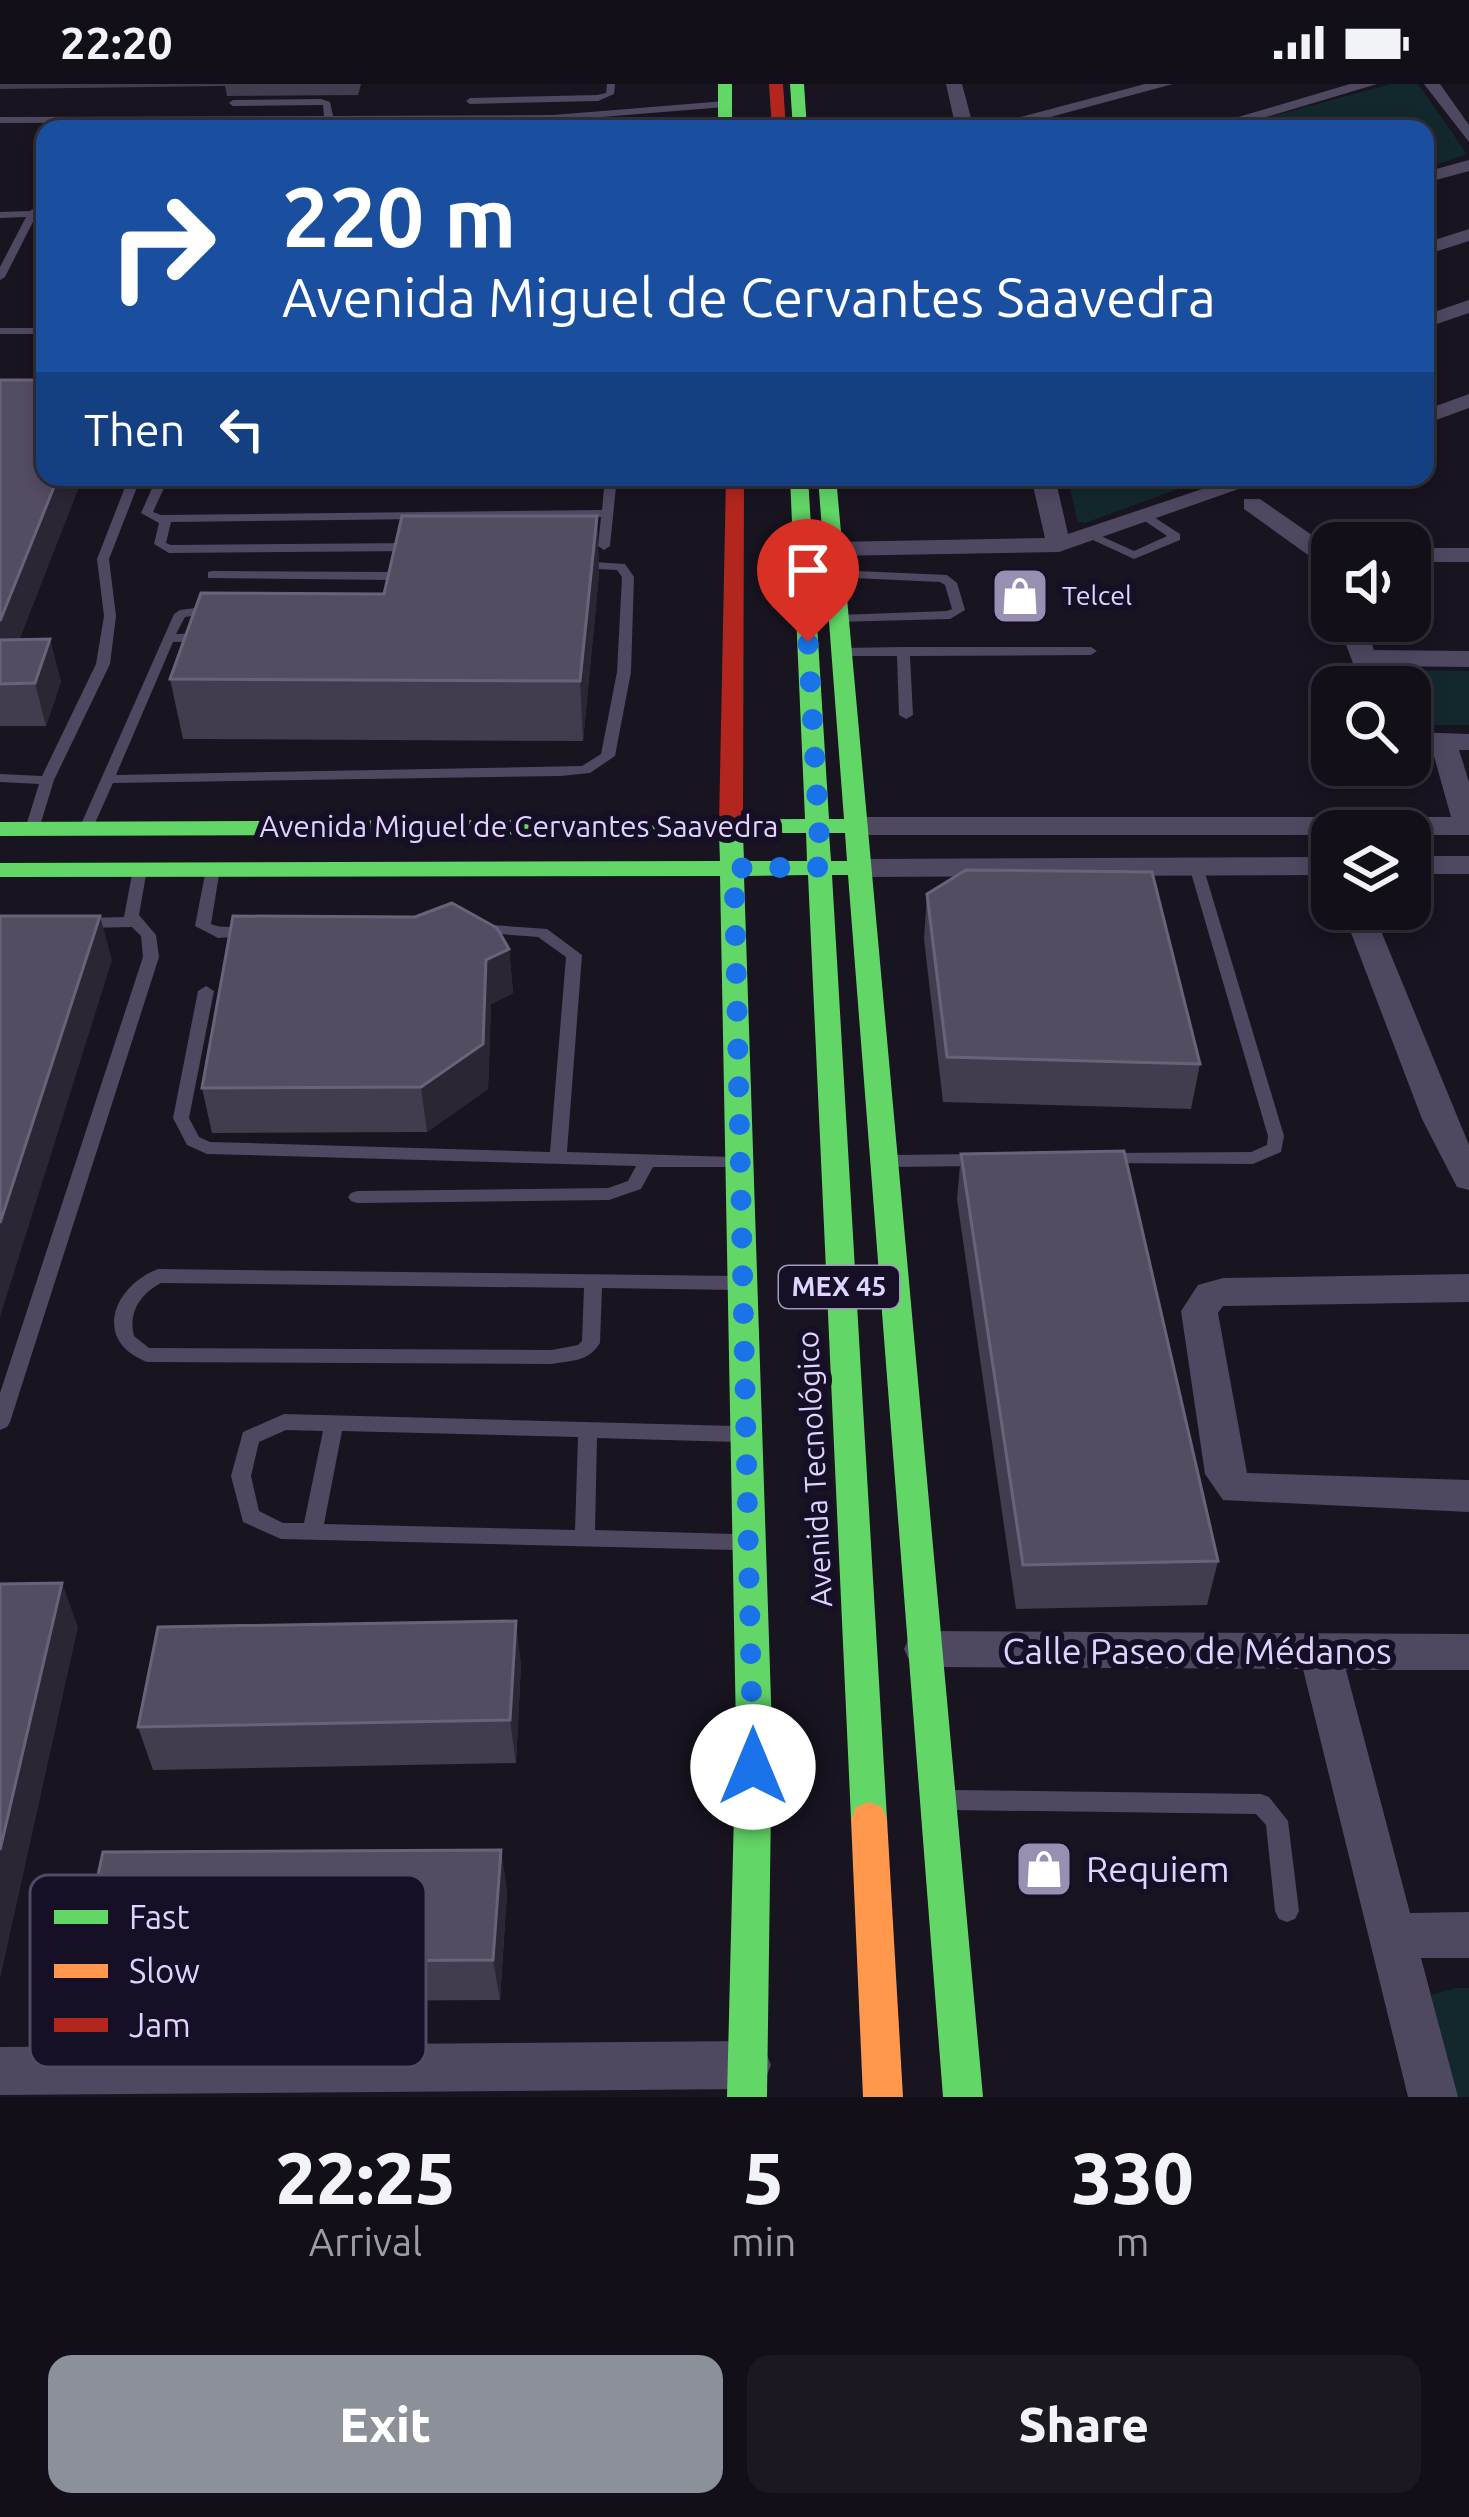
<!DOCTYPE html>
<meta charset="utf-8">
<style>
body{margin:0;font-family:Ubuntu,sans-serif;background:#1b1821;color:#f1f3f6;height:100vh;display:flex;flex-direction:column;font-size:45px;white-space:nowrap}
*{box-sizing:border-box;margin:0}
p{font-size:39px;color:#9c9ca2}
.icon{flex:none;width:66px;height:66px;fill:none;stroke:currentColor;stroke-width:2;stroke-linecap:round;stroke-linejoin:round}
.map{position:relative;height:2013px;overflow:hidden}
.sheet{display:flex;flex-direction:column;background:#120f18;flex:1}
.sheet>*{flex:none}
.guide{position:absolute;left:36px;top:36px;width:1398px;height:366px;border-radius:24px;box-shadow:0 6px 18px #0003,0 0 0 3px #312f37;background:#1a4fa0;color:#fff;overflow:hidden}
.tools{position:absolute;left:1311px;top:438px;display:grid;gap:24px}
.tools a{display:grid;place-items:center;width:120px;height:120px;border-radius:24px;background:#120f18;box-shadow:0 6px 18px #0003,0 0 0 3px #312f37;font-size:60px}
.pin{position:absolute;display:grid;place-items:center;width:102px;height:102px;color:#fff;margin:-123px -51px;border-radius:50% 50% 50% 0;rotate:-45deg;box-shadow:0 0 12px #0007}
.pin .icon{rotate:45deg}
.me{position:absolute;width:132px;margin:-66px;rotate:0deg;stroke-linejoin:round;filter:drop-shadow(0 0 9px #0008)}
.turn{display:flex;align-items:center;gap:42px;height:252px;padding:0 48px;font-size:54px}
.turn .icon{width:156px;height:156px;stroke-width:2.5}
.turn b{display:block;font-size:84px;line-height:102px}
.then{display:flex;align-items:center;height:114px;padding:0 48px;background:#0003;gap:24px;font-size:45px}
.eta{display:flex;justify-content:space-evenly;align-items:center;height:204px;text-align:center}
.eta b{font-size:72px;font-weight:800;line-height:84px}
.action{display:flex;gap:24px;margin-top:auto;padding:24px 48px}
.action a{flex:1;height:138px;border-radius:24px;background:#8c9099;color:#fff;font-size:48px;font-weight:800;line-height:138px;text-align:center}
.action a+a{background:#1b1821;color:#f1f3f6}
.status{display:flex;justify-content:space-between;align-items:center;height:84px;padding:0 60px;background:#120f18;direction:ltr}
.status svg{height:33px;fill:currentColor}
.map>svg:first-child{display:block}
</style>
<div class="status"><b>22:20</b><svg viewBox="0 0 49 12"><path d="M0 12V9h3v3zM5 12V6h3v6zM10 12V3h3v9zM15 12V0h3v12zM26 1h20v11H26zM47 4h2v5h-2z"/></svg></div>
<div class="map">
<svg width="1469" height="2013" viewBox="0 0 1469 2013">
<rect width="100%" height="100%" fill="#181420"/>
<g fill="#13282d">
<polygon points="1391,0 1418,0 1467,70 1425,85 1425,45 1225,45"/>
<polygon points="1067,393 1211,393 1085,439 1078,438"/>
<polygon points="1394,586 1469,587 1469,641 1425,641 1410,635 1410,603 1397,603"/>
<polygon points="1456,1904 1469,1904 1469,2013 1457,2013 1431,1911"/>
</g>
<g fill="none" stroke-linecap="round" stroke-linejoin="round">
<g fill="#4e4861" fill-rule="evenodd">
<polygon points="607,0 615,0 614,10 598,17 470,20 466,17 470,14 597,11 606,9"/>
<polygon points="321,15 330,18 333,32 553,31 725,17 729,20 725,23 553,37 0,39 0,33 324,32 323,21 320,21 233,22 229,19 233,16"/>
<polygon points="45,117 45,125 36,132 5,193 0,196 0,183 26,133 0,134 0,128 30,127"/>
<rect x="0" y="244" width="45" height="6"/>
<polygon points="129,393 141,393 109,475 116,532 110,580 54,696 39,745 32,749 27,748 25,745 39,700 0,698 0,690 42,692 96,580 104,532 97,475"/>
<polygon points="157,393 169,393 153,428 161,431 602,426 605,393 617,393 610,462 604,466 598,462 601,433 171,438 166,459 171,461 415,459 421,463 415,467 169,469 154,460 159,439 141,429"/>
<polygon points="1146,428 1180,450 1180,456 1134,475 1082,451 1092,448 1134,467 1167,452 1142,435 1142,429"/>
<polygon points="579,477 625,480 634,493 631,588 615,672 590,689 561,692 113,699 91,748 86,749 79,745 174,530 180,526 218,521 222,522 222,528 185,533 176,550 208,549 214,553 208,557 173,558 116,691 582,682 601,670 617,588 622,493 617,486 575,484 575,478"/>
<polygon points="835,486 947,491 957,499 965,526 950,535 835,538 833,535 839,531 947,527 952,525 945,501 940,498 831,493 831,487"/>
<polygon points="212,487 390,488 396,492 390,496 208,494 208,488"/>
<polygon points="903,563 1091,563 1097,567 1091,571 910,572 913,631 906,635 899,631 897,572 842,572 836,568 842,564"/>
<polygon points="1196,778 1203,782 1284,1052 1281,1068 1253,1080 1101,1079 1098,1075 1101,1071 1107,1069 1251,1068 1267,1061 1268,1052 1189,782"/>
<polygon points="140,781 147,785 139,831 156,851 159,873 10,1338 7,1343 0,1346 0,1309 143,873 141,852 132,843 85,844 77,839 85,834 124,833 133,785"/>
<path d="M213,781l7,4 -9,55c15,7 35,-2 47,8l-3,3 -37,3 -23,-12 11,-57z"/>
<polygon points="479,840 547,845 582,871 567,1068 733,1073 742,1079 739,1083 653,1083 641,1105 609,1116 357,1119 351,1117 348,1113 351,1109 357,1107 608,1104 628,1097 636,1082 207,1070 187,1061 173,1034 198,907 206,902 214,907 189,1034 199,1053 210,1058 550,1068 566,873 538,853 474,848 471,845"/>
<polygon points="979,1070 988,1076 979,1082 891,1083 882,1077 891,1071"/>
<path d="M158,1185l578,7 6,2 3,5 -3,5 -6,2 -134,-2 -2,55c-12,19 -27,17 -48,21l-405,-2c-55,-21 -34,-76 11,-93zM161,1199l423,5 -2,53 -4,4 -26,5 -403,-2 -15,-12c-6,-23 6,-42 27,-53z"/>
<path d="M284,1330l452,12 7,3 3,5 -3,5 -7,3 -139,-4 -2,92 139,4 7,2 3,6 -3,6 -7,2 -453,-11 -38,-17 -12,-46 12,-44zM286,1346l37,1 -19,92h-21l-24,-12 -8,-35 8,-34zM342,1347l236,6 -3,93 -251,-6z"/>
<polygon points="950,1706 1261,1710 1269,1713 1288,1737 1299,1827 1295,1835 1287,1838 1279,1835 1275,1827 1266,1741 1256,1730 950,1726 942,1723 939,1716 942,1709"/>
</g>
<g fill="#4e4861" fill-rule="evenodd">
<polygon points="946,0 962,0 974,45 956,45"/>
<polygon points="1145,0 1173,0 1006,45 976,45"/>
<polygon points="1350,0 1377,0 1226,45 1198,45"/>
<polygon points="1424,0 1440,0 1469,41 1469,58"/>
<polygon points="1469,76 1469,87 1425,99 1425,88"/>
<polygon points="1469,145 1469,157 1425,171 1425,159"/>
<polygon points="1469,216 1469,229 1425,244 1425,231"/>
<polygon points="1469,310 1469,324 1425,340 1425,326"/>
<polygon points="1031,393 1055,393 1068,450 1238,393 1273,393 1059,468 832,472 820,465 832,458 1045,454"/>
<polygon points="1244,415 1260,415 1332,465 1332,495 1323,493 1315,476 1244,425"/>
<rect x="1410" y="464" width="59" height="14"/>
<polygon points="1337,537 1363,537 1374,566 1469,567 1469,583 1380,582 1388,603 1362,603"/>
<polygon points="1410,648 1469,650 1469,666 1459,666 1469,698 1469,751 855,751 841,742 855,733 1451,733 1432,665 1410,664"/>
<rect x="1410" y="772" width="59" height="18"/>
<polygon points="1332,773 1332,791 861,793 846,784 861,775"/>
<polygon points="1342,825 1372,825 1469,1061 1469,1106 1457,1103 1422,1035"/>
<polygon points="1469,1190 1469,1218 1223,1222 1218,1229 1247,1389 1469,1396 1469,1428 1223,1416 1205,1390 1181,1227 1198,1201 1223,1194"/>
<polygon points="925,1547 1469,1550 1469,1586 1346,1586 1410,1829 1469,1828 1469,1874 1421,1874 1458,2013 1408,2013 1303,1585 925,1583 910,1578 904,1565 910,1552"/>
<polygon points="747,1957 764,1964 771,1981 764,1998 747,2005 0,2011 0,1963"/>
</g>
<g fill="#63d668" fill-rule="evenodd">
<rect x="718" y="0" width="14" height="45"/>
<polygon points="790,0 804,0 807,45 793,45"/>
<path d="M790,393h18l21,342h15l-26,-342h18l147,1620h-40l-95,-1222h-16l55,944 -5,12 -13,5 -13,-5 -5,-12 -43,-944 -64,1 28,855 -5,366h-40l9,-366 -16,-855 -720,1v-14l720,-2 -1,-27 -719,2v-14l805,-3zM743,749h63l1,28h-63zM829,749h16l2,28h-16z"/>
</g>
<polygon fill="#ff974d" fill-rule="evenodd" points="869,1718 882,1723 887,1735 903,2013 863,2013 851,1735 856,1723"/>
<g fill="#b3261e" fill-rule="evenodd">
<polygon points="769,0 783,0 786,45 772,45"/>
<polygon points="726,393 744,393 743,741 731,748 719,741"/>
</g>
</g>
<g fill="#433c4f">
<polygon points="0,0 361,0 358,11 227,12 225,2 0,5"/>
<polygon points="0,296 20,556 61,597 46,642 0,642"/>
<polygon points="597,432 599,490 583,657 183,655 170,595"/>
<polygon points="927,810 1200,980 1191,1025 943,1018 924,855"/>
<polygon points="415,833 509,865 513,909 491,920 488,1005 427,1048 212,1049 202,1004"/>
<polygon points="961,1070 1218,1477 1207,1521 1016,1525 957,1115"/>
<polygon points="521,1580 516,1679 153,1686 138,1643"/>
<polygon points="501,1766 507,1808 500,1916 97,1918 79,1878"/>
</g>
<g fill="#2b2534">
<polygon points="58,393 83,393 3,598 0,586 0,537"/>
<polygon points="597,432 599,490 583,657 580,597"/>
<polygon points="50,555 61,597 46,642 35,599"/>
<polygon points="100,832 112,876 0,1233 0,1139"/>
<polygon points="509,865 513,909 491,920 488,1005 427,1048 421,1003 486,876"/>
<polygon points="62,1499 78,1543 0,1895 0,1766"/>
<polygon points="516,1537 521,1580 516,1679 510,1636"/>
<polygon points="501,1766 507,1808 500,1916 493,1876"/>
</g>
<g fill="#544d62" stroke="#69627b" stroke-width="3">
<polygon points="0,296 45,296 45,393 58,393 0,537"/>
<polygon points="402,432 597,432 580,597 170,595 201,509 384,510"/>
<polygon points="50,555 35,599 0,600 0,556"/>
<polygon points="966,786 1152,788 1200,980 947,973 927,810"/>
<polygon points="452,819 497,844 509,865 486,876 483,960 421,1003 202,1004 233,832 415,833"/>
<polygon points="0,832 100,832 0,1139"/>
<polygon points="1124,1067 1218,1477 1023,1481 961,1070"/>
<polygon points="62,1499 0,1766 0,1500"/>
<polygon points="516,1537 510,1636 138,1643 158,1543"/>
<polygon points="501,1766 493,1876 79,1878 103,1768"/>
</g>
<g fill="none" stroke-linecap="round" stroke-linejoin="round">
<polyline stroke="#1a73e8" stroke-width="21" stroke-dasharray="0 37.8" points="753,1683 734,784 821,783 808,558"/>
</g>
<defs>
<symbol id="shop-square" viewBox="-11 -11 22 22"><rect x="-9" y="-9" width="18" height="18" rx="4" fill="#9990b1" stroke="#160f25"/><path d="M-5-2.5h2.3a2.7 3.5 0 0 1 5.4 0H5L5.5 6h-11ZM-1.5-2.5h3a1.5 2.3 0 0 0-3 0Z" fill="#fff"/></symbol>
</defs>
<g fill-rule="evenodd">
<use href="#shop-square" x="987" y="479" width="66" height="66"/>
<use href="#shop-square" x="1011" y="1752" width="66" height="66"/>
</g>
<g text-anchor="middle" stroke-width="12" stroke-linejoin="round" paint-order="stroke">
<g font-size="27" fill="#dfd3ff" stroke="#160f25" text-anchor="start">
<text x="1062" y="521">Telcel</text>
</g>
<rect fill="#160f25" stroke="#a398be" stroke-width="3" x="779" y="1182" width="120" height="42" rx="9"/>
<g font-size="27" font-weight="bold" fill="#dfd3ff">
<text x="839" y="1212">MEX 45</text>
</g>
<g font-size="30" fill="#dfd3ff" stroke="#160f25">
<text x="519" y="753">Avenida Miguel de Cervantes Saavedra</text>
<text transform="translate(815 1385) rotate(-93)" y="10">Avenida Tecnológico</text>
</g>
<g font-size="36" fill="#dfd3ff" stroke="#160f25">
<text x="1197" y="1580">Calle Paseo de Médanos</text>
</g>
<g font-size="36" fill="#dfd3ff" stroke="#160f25" text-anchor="start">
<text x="1086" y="1798">Requiem</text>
</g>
</g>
<rect x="30" y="1791" width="396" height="192" rx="18" fill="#160f25" stroke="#524a66" stroke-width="3"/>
<rect x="54" y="1826" width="54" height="14" fill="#63d668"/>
<rect x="54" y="1880" width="54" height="14" fill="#ff974d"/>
<rect x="54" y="1934" width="54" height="14" fill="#b3261e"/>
<g font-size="33" fill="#dfd3ff">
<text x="129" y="1845">Fast</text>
<text x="129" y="1899">Slow</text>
<text x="129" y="1953">Jam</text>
</g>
</svg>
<div class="tools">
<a><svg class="icon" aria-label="sound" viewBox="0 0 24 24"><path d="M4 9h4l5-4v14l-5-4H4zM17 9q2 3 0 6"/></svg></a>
<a><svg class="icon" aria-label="search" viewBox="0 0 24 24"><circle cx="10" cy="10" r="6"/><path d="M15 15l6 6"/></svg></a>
<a><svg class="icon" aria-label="layers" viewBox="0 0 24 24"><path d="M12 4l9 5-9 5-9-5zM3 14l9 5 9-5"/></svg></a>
</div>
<div class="pin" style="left:808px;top:558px;background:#d93025"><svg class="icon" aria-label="arrive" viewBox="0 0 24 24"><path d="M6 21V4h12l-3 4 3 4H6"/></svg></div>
<svg class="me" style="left:753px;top:1683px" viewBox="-20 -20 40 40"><circle r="19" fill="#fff"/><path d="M0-13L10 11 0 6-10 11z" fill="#1a73e8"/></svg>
<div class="guide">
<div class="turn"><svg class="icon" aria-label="right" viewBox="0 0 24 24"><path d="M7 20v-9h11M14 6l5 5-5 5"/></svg><div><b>220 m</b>Avenida Miguel de Cervantes Saavedra</div></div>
<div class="then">Then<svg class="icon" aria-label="left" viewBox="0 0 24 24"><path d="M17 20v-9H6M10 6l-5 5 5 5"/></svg></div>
</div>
</div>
<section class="sheet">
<div class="eta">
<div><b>22:25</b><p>Arrival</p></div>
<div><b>5</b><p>min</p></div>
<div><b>330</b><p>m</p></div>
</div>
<div class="action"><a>Exit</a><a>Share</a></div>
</section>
